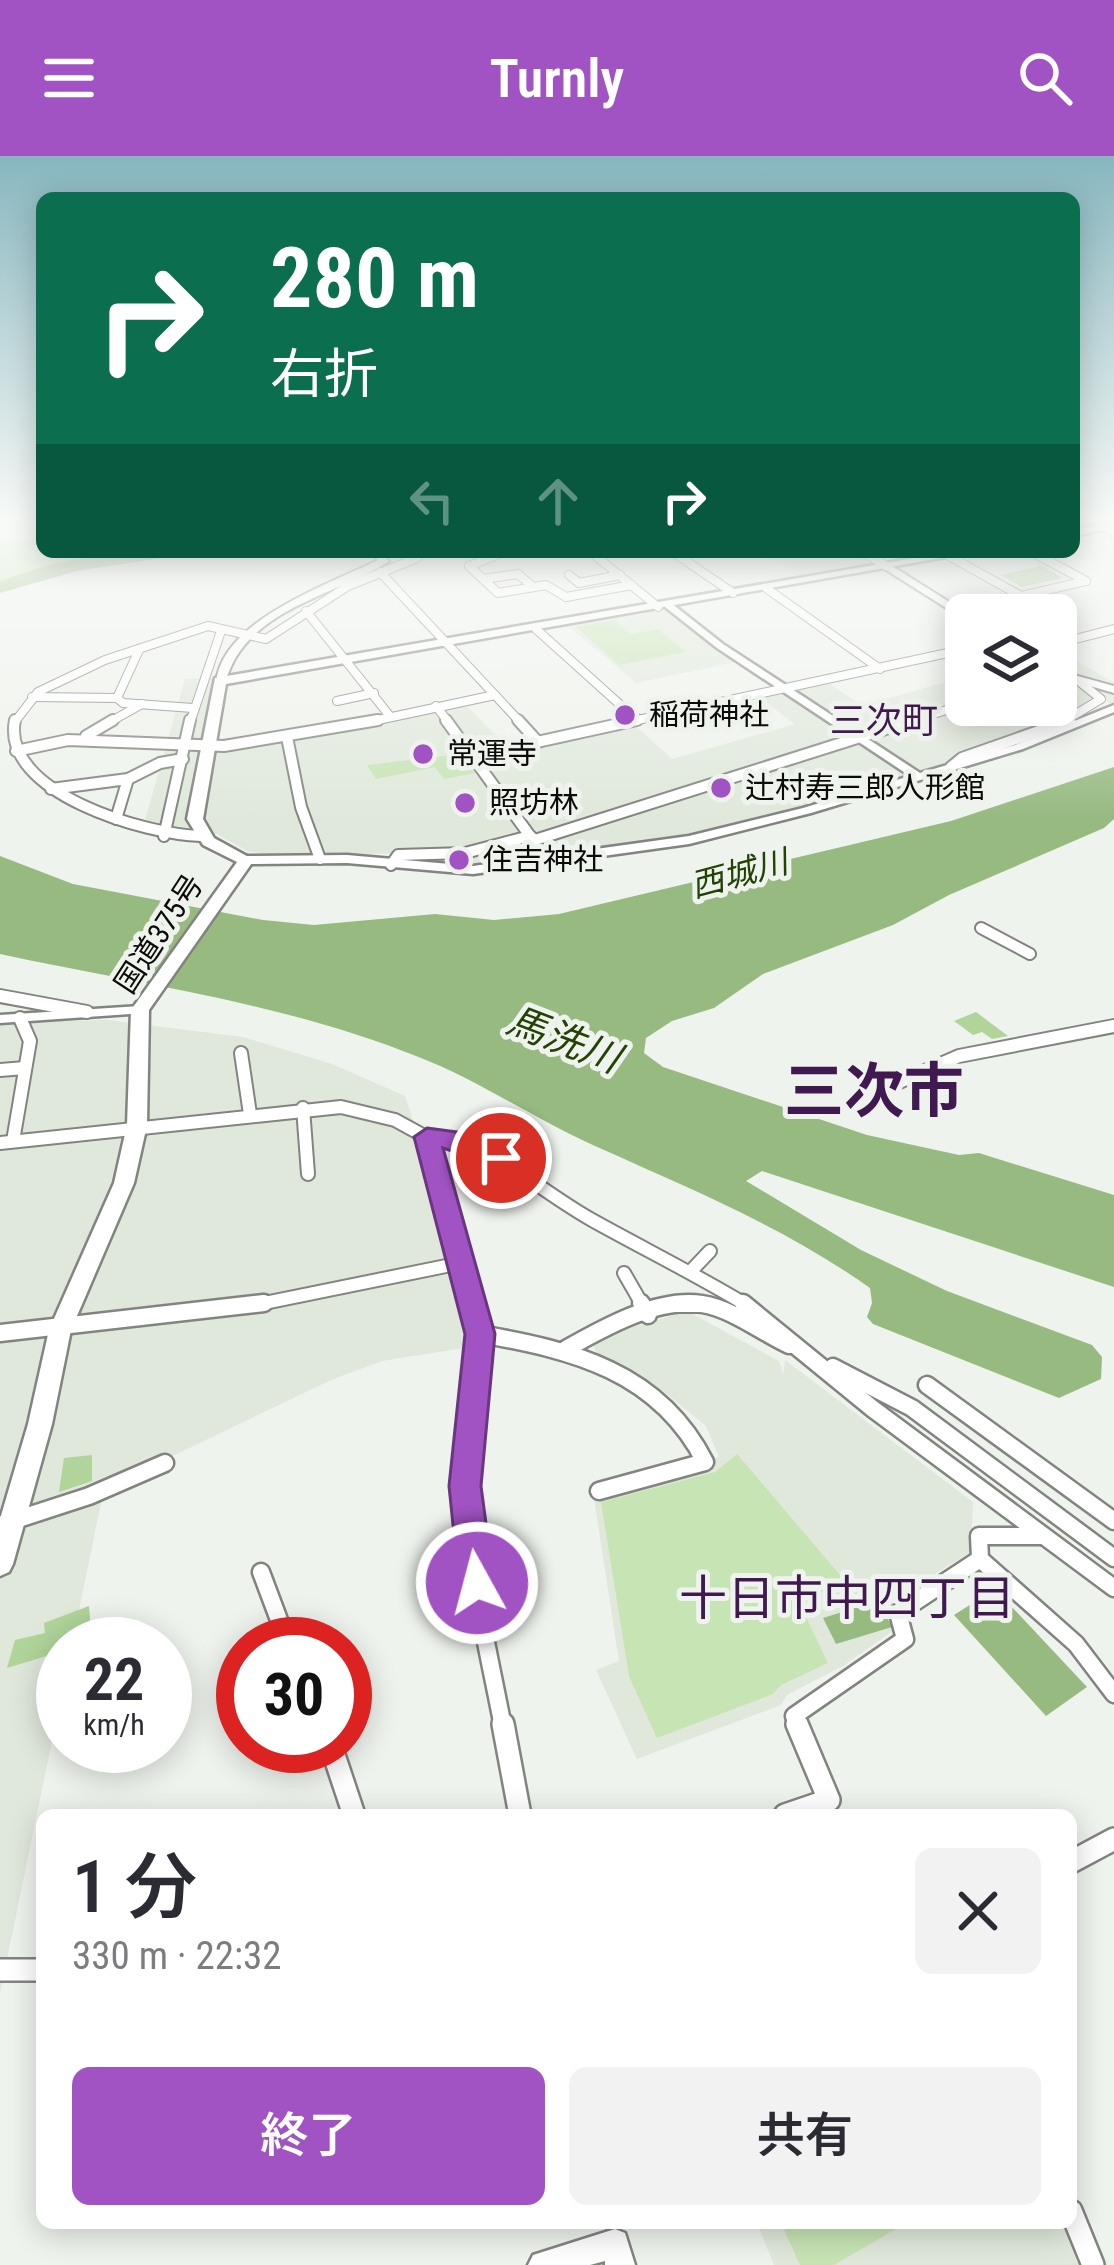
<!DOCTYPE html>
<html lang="ja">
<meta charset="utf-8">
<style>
body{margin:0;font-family:"Roboto Condensed","Noto Sans JP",sans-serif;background:#f2f2f3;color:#2b2b33;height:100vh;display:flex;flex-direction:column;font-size:45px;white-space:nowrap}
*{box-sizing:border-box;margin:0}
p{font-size:39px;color:#7c7c81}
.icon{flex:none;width:66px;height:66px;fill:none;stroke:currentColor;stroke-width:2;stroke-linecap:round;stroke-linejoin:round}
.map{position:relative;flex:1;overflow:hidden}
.panel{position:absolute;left:36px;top:1653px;width:1041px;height:420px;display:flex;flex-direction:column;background:#fff;border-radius:18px;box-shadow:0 6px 30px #0003}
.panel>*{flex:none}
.banner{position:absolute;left:36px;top:36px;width:1044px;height:366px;border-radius:18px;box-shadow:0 6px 30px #0003;background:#0b6e4f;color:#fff;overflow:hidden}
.tools{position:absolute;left:945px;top:438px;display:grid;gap:24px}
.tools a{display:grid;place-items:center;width:132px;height:132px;border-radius:18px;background:#fff;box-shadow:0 6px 30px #0003;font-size:60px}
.speed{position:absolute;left:36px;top:1461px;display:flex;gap:24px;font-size:60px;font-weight:700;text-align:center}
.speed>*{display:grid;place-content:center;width:156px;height:156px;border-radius:50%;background:#fff;box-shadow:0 6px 30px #0003;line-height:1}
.speed small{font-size:30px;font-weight:400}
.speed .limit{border:18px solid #d22;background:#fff;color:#111}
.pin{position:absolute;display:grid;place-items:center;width:102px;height:102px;color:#fff;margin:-51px;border:6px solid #fff;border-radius:50%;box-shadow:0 3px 12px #0007}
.me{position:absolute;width:132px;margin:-66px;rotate:353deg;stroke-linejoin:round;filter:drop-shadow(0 0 9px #0008)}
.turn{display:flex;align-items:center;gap:42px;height:252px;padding:0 36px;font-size:54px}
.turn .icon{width:156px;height:156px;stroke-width:2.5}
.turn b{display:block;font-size:84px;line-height:102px}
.lanes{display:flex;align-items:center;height:114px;padding:0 36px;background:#0003;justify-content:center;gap:60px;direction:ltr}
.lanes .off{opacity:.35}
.round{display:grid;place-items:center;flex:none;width:126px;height:126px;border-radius:18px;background:#f2f2f3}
.overview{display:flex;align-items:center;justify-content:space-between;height:204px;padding:0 36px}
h1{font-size:72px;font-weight:600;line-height:90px}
.action{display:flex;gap:24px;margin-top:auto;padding:24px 36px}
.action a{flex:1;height:138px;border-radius:18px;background:#a153c4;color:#fff;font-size:48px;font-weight:600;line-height:138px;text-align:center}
.action a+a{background:#f2f2f3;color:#2b2b33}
header{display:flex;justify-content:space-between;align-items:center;height:156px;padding:0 36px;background:#a153c4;color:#fff;font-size:54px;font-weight:600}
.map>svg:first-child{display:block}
</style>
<header><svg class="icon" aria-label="menu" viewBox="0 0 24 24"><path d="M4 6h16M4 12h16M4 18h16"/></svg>Turnly<svg class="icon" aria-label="search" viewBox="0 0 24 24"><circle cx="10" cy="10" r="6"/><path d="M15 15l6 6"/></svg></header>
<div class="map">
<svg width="1114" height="2109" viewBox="0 0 1114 2109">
<rect width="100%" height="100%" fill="#eff3ed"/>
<g fill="#e0e8db">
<polygon points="765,396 854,396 875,409 804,422"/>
<polygon points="664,452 736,506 636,527 567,469"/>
<polygon points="1056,494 1114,526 1114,550 1102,543 1088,556 1049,575 968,606 731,676 448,715 442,697 273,699 247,695 217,678 142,675 185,523 222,522 208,592 462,545 507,591 630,565 672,603 795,568 755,538 824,524 862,550 966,520 966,549 1056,549"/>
<polygon points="108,864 243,881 332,908 405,940 477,1155 477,1190 382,1205 331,1224 104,1333 72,1488 63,1488 63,1532 0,1837 0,866"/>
<polygon points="687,1155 779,1205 783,1218 785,1204 973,1346 971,1396 892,1444 903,1468 843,1510 787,1539 781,1549 637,1603 596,1514 619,1505 593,1336 719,1301 706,1270 659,1232 596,1196 591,1184"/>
<polygon points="757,2067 1062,2067 1078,2109 774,2109"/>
</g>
<g fill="#c7e4b5">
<polygon points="42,381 42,396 114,396 0,426 0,386"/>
<polygon points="614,464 631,478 658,473 686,496 619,509 576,471"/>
<polygon points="461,598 475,617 444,623 435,611 376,623 367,609"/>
<polygon points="737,1298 846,1426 799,1446 828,1507 781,1529 773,1538 657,1582 629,1520 601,1346 715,1316"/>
<polygon points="781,2067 906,2067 834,2109 800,2109"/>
</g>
<g fill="#97ba81">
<path d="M200,396l-123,19 -77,22v-11c64,-28 131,-30 200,-30z"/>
<path d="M1114,611v52l-10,9 -155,67 -56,30 -130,49 -49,34 -42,13 -26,17 -2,15 19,14 204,68 92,20 20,-2 135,42v92l-352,-116 -16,10 115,69 86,41 145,54 10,12 -1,22 -42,19 -186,-74 -6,-7 5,-14 -2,-15c-86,-61 -179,-99 -275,-142 -61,-27 -116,-66 -179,-90 -132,-53 -277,-72 -416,-102v-98l73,28 190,36 51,5 121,-11 59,6 65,-6 392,-93z"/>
<polygon points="995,1433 1087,1531 1046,1560 954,1459"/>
<polygon points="878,1445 892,1471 836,1488 823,1462"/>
</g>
<g fill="#b0d49a">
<polygon points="1042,410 1063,422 1022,431 1000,419"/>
<polygon points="976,856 1008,880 992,883 982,876 973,879 954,865"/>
<polygon points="92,1299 92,1325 59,1336 64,1302"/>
<polygon points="89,1450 92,1486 63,1488 63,1495 7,1512 15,1484 45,1477 44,1467"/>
</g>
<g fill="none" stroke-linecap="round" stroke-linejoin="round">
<defs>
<g id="minor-far4">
<polyline points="1103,371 1114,377"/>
<polyline points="504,396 469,410 498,437 546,429 566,441 632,429"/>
<polyline points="591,396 658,451"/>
<polyline points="673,396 733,437"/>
<polyline points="863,396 886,410"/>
<polyline points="949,400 1021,440 1086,425 1032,396"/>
<polyline points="380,416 521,567"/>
<polyline points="569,419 579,427 620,419"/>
<polyline points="483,423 518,418 533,431"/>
<polyline points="766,432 880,513"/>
<polyline points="1035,438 1072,460"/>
<polyline points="306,455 389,559"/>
<polyline points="536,473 636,563"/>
<polyline points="1056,488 1114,473"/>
<polyline points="32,541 117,542 123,547 193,552"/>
<polyline points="117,542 139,494"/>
<polyline points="337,545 374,537"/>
<polyline points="436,550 449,567"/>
<polyline points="14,567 38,536 105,504 208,470 266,483 348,430 417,402 413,399"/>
<polyline points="108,567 142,548"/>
<polyline points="190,567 221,475"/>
<polyline points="364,567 495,539"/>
<polyline points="624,567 966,493"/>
<polyline points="904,567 966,548"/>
<polyline points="1061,567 1101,543 1081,527"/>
</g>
<g id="minor-far3">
<path d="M15,564c-15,73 132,115 186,116"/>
<polyline points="446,564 530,680"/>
<polyline points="518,564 538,586"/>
<polyline points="86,580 113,564"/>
<polyline points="287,581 301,651 320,703"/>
<polyline points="16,595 68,584 224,590 378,564"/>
<polyline points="469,601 637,564"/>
<polyline points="951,611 962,602 1070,564"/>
<polyline points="51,633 128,623 160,607 183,603"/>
<polyline points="116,663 128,623"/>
<polyline points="164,680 190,564"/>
<polyline points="391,709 398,699 465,697 530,680 535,684 914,564"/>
<polyline points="981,772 1030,798"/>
</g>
<g id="minor-far2">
<polyline points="0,840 87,856"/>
<polyline points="241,897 250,958"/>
<polyline points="0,914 25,912"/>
<polyline points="881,934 959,900 1114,870"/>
<polyline points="303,952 308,1018"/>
<path d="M426,981c72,9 106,49 166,83 52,29 105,55 156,86"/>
<polyline points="13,985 30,885 20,862"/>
<polyline points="0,987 341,951 395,964 426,981 472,1150"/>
<polyline points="691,1115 710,1095"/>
<polyline points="624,1117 643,1150"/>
<polyline points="250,1150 461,1107"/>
<polyline points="669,1150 711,1150"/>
</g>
<g id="minor-far1">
<path d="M472,1147c16,61 -9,123 -7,185 3,80 23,161 38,239"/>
<polyline points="641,1147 648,1159"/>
<polyline points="743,1147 873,1253 1114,1432"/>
<polyline points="0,1177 264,1147"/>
<path d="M480,1178c92,16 179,37 225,128l-106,29"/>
<path d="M566,1193c37,-21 92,-52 136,-45 31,5 59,28 87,41"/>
<polyline points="833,1211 912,1252 1114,1402"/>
<polyline points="927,1229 1114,1365"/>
<polyline points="0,1369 89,1340 165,1307"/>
<polyline points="980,1403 1076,1488 1114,1538"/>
<polyline points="261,1416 288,1488"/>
<polyline points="799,1571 794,1560 905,1483 898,1457 980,1403 979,1380 1041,1380"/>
</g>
<g id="minor">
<polyline points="503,1568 520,1659"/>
<polyline points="331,1590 354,1659"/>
<polyline points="785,1659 829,1644 797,1568"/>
<polyline points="1071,1706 1114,1683"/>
<polyline points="0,1814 42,1814"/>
<polyline points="1071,2055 1093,2109"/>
</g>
<g id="tertiary">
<polygon points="665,447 671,447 723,488 920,617 1015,589 1114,549 1114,556 1023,593 811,657 689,688 473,718 347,707 246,708 240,704 246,700 347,699 473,710 689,680 803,652 910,620 717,492 665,451"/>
<polygon points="140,850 147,854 145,857 0,867 0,859"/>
<polygon points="615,2073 625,2077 635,2109 605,2109 605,2105 590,2109 528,2109 533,2099"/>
</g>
<g id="secondary">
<path d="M370,396h10l9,9c-48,32 -120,43 -153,96 -5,8 -8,18 -12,26h-8c6,-63 112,-98 162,-123z"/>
<polygon points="883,408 889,408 970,459 962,462 883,412"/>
<polygon points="1056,514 1114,530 1114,537 1056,520"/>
</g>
<g id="trunk">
<polygon points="1103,368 1107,373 1074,380 1074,374"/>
<polygon points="950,396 975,396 226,528 203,663 214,682 254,704 149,854 147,969 134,1027 71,1174 52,1268 13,1408 9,1416 0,1420 0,1363 28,1268 49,1174 114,1027 127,969 131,854 237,706 203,689 187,663 215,522"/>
</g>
</defs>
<use href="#minor-far4" stroke="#81847f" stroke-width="10"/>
<use href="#minor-far3" stroke="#81847f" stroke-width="14"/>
<use href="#minor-far2" stroke="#81847f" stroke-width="16"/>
<use href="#minor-far1" stroke="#81847f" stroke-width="21"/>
<use href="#minor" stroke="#81847f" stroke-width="26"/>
<use href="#tertiary" stroke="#81847f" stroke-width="5"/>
<use href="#secondary" stroke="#81847f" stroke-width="4"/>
<use href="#trunk" stroke="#81847f" stroke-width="5"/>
<use href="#minor-far4" stroke="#fff" stroke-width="8"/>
<use href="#minor-far3" stroke="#fff" stroke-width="10"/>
<use href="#minor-far2" stroke="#fff" stroke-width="12"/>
<use href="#minor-far1" stroke="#fff" stroke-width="16"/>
<use href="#minor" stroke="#fff" stroke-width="21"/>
<use href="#tertiary" fill="#fff" fill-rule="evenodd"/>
<use href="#secondary" fill="#fff" fill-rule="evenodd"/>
<use href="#trunk" fill="#fff" fill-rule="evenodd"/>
</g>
<linearGradient id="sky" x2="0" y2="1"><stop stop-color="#87b6bf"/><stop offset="0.55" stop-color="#f8faf7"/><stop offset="1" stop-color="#f8faf7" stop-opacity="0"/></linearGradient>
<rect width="1114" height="662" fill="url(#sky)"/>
<polygon fill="#a153c4" stroke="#69367f" stroke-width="3" points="427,972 457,976 511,995 514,1002 501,1011 443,992 495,1178 481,1330 494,1427 489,1438 477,1443 464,1438 459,1427 449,1330 465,1178 414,981"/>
<g fill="#a153c4" stroke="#eff3ed" stroke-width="4.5">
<circle cx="625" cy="559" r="12"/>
<circle cx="423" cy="598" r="12"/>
<circle cx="721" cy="632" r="12"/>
<circle cx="465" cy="647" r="12"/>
<circle cx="459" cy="704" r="12"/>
</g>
<g text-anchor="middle" stroke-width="10" stroke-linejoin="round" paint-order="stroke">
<g font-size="30" fill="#0b0c0a" stroke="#eff3ed" text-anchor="start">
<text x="649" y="569">稲荷神社</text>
<text x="447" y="608">常運寺</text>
<text x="745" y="642">辻村寿三郎人形館</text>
<text x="489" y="657">照坊林</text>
<text x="483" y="714">住吉神社</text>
</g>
<g font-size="30" fill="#0b0c0a" stroke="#eff3ed">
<text transform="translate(159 778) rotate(-57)" y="10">国道375号</text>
</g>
<g font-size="33" font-style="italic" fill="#234305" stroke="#eff3ed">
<text transform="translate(739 717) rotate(-15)" y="12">西城川</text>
</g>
<g font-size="36" fill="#3f194f" stroke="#eff3ed">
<text x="884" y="577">三次町</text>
</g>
<g font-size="39" font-style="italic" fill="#234305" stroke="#eff3ed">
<text transform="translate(564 883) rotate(21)" y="14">馬洗川</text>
</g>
<g font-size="48" fill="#3f194f" stroke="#eff3ed">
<text x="847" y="1459">十日市中四丁目</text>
</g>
<g font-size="60" font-weight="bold" fill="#3f194f" stroke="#eff3ed">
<text x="874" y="956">三次市</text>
</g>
</g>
</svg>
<div class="tools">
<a><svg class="icon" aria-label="layers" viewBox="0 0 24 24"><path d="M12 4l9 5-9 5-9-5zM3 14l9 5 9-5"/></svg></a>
</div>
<div class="speed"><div>22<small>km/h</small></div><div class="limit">30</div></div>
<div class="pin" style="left:501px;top:1002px;background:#d93025"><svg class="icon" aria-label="arrive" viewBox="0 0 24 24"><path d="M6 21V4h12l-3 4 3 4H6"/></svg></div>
<svg class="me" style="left:477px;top:1427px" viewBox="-20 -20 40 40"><circle r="17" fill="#a153c4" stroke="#fff" stroke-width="3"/><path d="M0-11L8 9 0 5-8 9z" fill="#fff"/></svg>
<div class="banner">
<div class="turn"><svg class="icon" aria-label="right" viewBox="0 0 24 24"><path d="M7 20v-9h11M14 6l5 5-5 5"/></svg><div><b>280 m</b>右折</div></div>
<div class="lanes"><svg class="icon off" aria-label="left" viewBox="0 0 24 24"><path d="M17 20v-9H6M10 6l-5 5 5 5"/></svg><svg class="icon off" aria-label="ahead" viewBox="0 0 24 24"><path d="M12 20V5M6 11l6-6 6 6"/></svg><svg class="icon" aria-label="right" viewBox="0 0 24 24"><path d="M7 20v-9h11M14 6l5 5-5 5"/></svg></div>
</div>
<section class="panel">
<div class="overview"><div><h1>1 分</h1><p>330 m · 22:32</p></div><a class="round"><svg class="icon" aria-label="close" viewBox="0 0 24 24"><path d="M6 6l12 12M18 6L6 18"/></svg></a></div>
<div class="action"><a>終了</a><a>共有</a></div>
</section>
</div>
